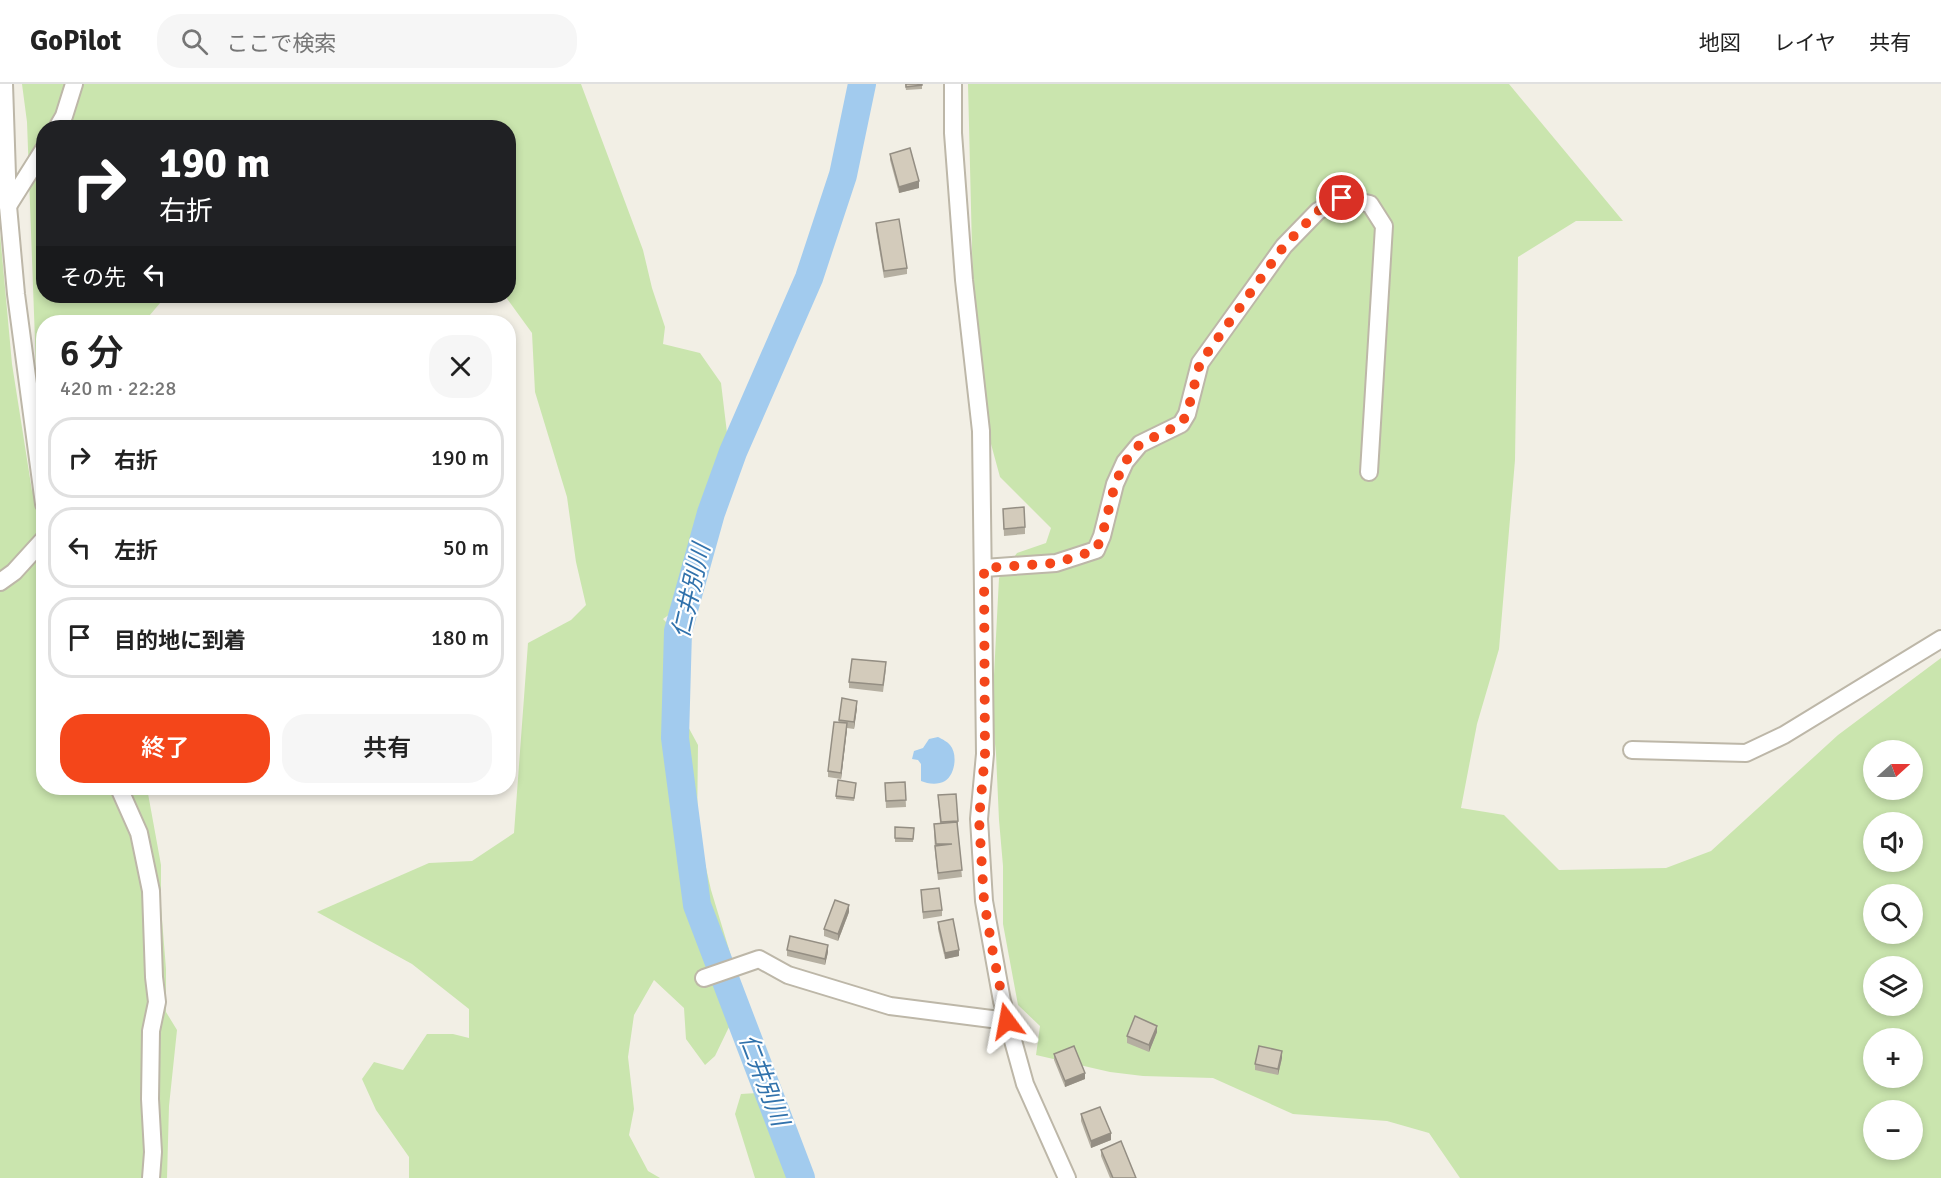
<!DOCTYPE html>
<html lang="ja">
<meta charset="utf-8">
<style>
body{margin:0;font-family:Signika,"Noto Sans JP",sans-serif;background:#f6f6f6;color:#222;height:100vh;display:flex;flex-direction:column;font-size:22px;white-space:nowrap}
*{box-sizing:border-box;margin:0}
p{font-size:20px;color:#767676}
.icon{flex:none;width:33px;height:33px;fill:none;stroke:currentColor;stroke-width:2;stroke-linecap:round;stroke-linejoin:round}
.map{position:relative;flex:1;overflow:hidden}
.panel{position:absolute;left:36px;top:231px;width:480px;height:480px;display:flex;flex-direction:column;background:#fff;border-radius:24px;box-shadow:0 3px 9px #0003}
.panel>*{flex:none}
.banner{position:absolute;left:36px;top:36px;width:480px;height:183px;border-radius:24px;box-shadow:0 3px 9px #0003;background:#202124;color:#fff;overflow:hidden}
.needle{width:39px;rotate:69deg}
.fabs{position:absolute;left:1863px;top:656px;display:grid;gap:12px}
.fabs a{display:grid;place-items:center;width:60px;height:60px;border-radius:50%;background:#fff;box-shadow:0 3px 9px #0003;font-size:30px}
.pin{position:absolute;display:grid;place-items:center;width:51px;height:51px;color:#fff;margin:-26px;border:3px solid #fff;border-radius:50%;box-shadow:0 2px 6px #0007}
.me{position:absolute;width:66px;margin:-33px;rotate:347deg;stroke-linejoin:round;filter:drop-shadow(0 0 4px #0008)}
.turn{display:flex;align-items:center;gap:21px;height:126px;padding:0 24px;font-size:27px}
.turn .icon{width:78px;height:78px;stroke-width:2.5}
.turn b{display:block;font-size:42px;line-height:51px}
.then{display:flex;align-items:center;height:57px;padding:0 24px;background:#0003;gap:12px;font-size:22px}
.round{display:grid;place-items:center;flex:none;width:63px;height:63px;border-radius:24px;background:#f6f6f6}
.summary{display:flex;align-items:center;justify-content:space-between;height:102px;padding:0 24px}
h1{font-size:36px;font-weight:600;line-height:45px}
.cta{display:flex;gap:12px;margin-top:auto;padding:12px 24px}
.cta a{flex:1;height:69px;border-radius:24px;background:#f4461a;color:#fff;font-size:24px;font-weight:600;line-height:69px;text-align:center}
.cta a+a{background:#f6f6f6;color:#222}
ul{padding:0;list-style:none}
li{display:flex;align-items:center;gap:18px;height:81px;margin:0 12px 9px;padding:0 12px;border:3px solid #e0e0e0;border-radius:24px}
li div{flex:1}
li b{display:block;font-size:22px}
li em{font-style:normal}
header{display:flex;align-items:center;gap:36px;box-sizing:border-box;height:84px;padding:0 30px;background:#fff;border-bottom:2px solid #e0e0e0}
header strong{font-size:28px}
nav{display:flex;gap:33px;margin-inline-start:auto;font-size:21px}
.search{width:420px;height:54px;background:#f6f6f6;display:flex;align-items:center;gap:15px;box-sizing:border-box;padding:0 21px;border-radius:24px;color:#767676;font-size:22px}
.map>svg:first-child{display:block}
</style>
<header>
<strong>GoPilot</strong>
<div class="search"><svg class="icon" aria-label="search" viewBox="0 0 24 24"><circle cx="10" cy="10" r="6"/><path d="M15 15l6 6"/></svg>ここで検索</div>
<nav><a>地図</a><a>レイヤ</a><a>共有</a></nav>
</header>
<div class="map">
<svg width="1941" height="1094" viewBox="0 0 1941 1094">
<rect width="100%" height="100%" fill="#f2efe5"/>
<g fill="#cae5ae" fill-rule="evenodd">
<polygon points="22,0 581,0 643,166 652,204 665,243 663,260 700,269 721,299 727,349 729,355 688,462 670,530 663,535 691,563 685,637 698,661 697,744 711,806 745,918 728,945 715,972 705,981 686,955 684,924 654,896 634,931 628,973 634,1025 629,1051 648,1087 660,1094 409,1094 409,1073 376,1026 362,995 374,978 403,986 427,950 453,950 469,954 469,925 412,880 317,828 429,779 472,777 514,749 528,559 571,536 586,521 576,478 567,413 535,308 532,249 505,212 508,212 508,44 44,44 44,212 166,212 144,238 44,238 44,704 147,704 161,781 161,823 166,885 166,928 177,946 169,1022 167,1094 0,1094 0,149 12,280 32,407 36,284 27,38"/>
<path d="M968,0h541l114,137h-47l-58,36 -3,203 -16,189 -22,75 -16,84 43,7 55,55 107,-2 45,-17 127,-116 103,-77v520h-481l-31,-45 -42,-12 -94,-7 -80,-36 -70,-2 -33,-4 -74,-17 4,-29 -22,-21 -15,-81v-58l-4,-46 -3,-66 -4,-40 7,-136 18,-25 29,-10 5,-15 -51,-51 -9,-33 -18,-154zM1874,666h38v39h-38zM1874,738h38v39h-38zM1874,810h38v39h-38zM1874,882h38v39h-38zM1874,954h38v39h-38zM1874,1026h38v39h-38z"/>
<polygon points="757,1009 793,1094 755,1094 735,1030 741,1010"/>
</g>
<path fill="#a2cbee" d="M938,653c4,2 10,5 12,8 8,9 5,30 -5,36 -7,4 -17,3 -24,0v-17l-3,-4 -6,-1 2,-8 9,-3 6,-9z"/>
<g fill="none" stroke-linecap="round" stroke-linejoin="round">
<polyline stroke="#a2cbee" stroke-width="28" points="801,1094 697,821 675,654 678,547 711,429 733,368 809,194 843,91 862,0"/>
<defs>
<g id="minor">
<polyline points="4,0 8,122 16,210 44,420"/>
<polyline points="953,0 953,49 964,196 981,347 985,670 979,735 984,817 1002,917 1025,1000 1067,1094"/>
<polyline points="57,44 64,32 74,0"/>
<polyline points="8,122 44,65"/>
<polyline points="984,484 1056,479 1096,466 1102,452 1115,400 1125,378 1140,360 1181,340 1187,330 1200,279 1284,162 1318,127 1342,114 1370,120 1384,142 1369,388"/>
<polyline points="0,498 14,488 44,455"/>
<polyline points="1632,666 1746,669 1784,651 1941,555"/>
<polyline points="119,704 139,749 151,807 154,893 157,918 151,947 150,1015 153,1068 151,1094"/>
<polyline points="704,894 759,875 788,891 890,922 1007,937"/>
</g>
</defs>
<use href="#minor" stroke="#bdb7a8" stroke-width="20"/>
<use href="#minor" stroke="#fff" stroke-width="16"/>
</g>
<g fill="#b5afa1">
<polygon points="905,0 922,0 922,5 906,6"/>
<polygon points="890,70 919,104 899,109 890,76"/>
<polygon points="876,139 907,184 907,190 884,194 876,146"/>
<polygon points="1003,425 1025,443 1025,450 1004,452"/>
<polygon points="886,585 883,608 849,604 849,598"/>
<polygon points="857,624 854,645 847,644 841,695 828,693 828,687 839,636"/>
<polygon points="905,698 906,723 886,724 885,699"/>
<polygon points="856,702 854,717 836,715 836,712"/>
<polygon points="938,711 958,737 958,743 957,743 962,793 938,796 935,768 934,747 934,740 940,739"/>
<polygon points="914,744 913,758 895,758 895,754"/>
<polygon points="921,806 942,826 942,832 923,835"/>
<polygon points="849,828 838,857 824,852 824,845"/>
<polygon points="938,838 959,872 945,875 938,845"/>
<polygon points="787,866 828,868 825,881 787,872"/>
<polygon points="1157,948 1149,968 1127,959 1127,952"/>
<polygon points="1054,970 1085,995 1065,1003 1054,976"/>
<polygon points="1282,974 1278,991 1255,986 1255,980"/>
<polygon points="1081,1030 1111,1056 1091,1064 1081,1037"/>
<polygon points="1101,1066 1136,1094 1110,1094 1101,1072"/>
</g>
<g fill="#948e83">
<polygon points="919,97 919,104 899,109 899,103"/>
<polygon points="857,617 857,624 854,645 854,638"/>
<polygon points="847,639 847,646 841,695 841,689"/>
<polygon points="849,821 849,828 838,857 838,850"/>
<polygon points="828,861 828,868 825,881 825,875"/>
<polygon points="959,866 959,872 945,875 945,869"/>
<polygon points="1157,942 1157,948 1149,968 1149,961"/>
<polygon points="1282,967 1282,974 1278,991 1278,985"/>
<polygon points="1085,989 1085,995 1065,1003 1065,997"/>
<polygon points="1111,1049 1111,1056 1091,1064 1091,1057"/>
</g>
<g fill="#d3cbbb" stroke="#948e83" stroke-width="1.5">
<polygon points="906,0 922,0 922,1 906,3"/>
<polygon points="910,64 919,97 899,103 890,70"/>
<polygon points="899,135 907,184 884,187 876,139"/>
<polygon points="1024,423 1025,443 1004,445 1003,425"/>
<polygon points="852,575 886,578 883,601 849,598"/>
<polygon points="842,614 857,617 854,638 839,636"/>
<polygon points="834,638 847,639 841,689 828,687"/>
<polygon points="838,696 856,699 854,714 836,712"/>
<polygon points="905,698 906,716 886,717 885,699"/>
<polygon points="956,710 958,737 941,738 938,711"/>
<polygon points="957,738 962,786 938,789 935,762 952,760 936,760 934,740"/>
<polygon points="895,743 914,744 913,755 895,754"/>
<polygon points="939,804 942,826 923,828 921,806"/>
<polygon points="835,816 849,821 838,850 824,845"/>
<polygon points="953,835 959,866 945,869 938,838"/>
<polygon points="790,852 828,861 825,875 787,866"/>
<polygon points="1135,932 1157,942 1149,961 1127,952"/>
<polygon points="1074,962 1085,989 1065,997 1054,970"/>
<polygon points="1259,962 1282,967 1278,985 1255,980"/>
<polygon points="1100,1023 1111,1049 1091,1057 1081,1030"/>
<polygon points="1121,1057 1136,1094 1113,1094 1101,1066"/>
</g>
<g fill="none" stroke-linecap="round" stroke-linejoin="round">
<polyline stroke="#f4461a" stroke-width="10" stroke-dasharray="0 18" points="1007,937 993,869 984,817 979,735 985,670 984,484 1056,479 1096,466 1102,452 1115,400 1125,378 1140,360 1181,340 1187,330 1200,279 1284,162 1318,127 1342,114"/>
</g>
<g text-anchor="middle" stroke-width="4.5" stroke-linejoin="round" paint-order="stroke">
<g font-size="24" font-style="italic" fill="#3172ac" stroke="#fff">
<text transform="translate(691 507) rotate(-77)" y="8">仁井別川</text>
<text transform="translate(764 996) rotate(69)" y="8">仁井別川</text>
</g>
</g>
</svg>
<div class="fabs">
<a><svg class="needle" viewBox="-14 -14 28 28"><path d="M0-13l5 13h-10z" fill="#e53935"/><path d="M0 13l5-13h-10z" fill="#767676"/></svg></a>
<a><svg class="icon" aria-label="sound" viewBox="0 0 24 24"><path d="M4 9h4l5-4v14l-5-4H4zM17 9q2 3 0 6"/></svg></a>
<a><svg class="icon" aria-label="search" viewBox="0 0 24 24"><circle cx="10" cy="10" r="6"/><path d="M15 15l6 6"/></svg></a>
<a><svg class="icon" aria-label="layers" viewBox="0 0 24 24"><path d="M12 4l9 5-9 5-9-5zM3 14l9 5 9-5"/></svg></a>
<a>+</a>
<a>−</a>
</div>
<div class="pin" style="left:1342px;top:114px;background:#d93025"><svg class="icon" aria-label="arrive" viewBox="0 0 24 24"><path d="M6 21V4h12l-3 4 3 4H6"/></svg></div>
<svg class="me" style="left:1007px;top:937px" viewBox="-20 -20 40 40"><path d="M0-17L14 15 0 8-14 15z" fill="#f4461a" stroke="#fff" stroke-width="4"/></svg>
<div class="banner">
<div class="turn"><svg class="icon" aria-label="right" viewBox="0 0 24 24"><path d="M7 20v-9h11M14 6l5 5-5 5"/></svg><div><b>190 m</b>右折</div></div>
<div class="then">その先<svg class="icon" aria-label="left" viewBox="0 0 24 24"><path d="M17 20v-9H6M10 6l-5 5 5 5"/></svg></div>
</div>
<section class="panel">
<div class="summary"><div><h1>6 分</h1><p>420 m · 22:28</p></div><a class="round"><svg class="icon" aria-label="close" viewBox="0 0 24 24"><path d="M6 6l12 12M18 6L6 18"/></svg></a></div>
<ul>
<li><svg class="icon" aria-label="right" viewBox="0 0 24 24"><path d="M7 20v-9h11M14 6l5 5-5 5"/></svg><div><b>右折</b></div><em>190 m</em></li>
<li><svg class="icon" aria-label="left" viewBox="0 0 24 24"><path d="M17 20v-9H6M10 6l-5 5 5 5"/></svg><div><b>左折</b></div><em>50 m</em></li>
<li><svg class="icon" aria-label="arrive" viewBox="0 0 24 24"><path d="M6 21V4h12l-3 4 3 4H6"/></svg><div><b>目的地に到着</b></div><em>180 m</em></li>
</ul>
<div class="cta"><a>終了</a><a>共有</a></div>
</section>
</div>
